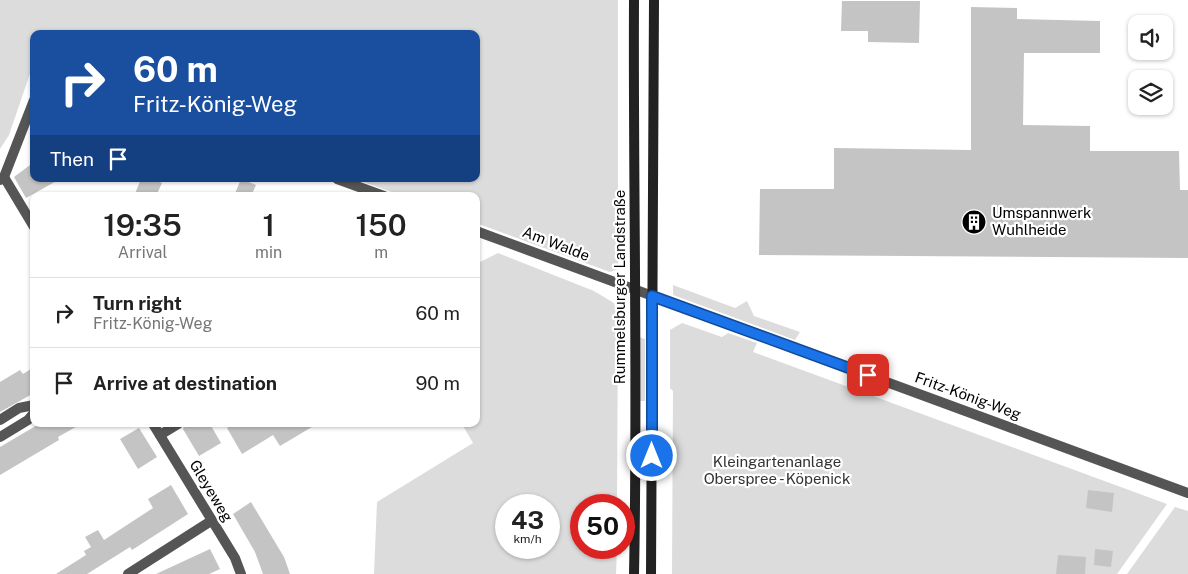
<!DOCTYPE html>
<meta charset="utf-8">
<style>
body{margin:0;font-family:"Public Sans",sans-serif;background:#f6f6f6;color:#222;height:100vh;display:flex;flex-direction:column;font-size:19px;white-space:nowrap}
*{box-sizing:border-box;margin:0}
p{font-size:16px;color:#767676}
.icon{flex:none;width:28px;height:28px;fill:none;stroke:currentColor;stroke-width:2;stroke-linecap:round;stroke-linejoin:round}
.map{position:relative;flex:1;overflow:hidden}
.side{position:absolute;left:30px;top:192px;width:450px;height:235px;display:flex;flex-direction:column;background:#fff;border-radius:10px;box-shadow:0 1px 4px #0004}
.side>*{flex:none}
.top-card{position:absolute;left:30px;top:30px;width:450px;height:152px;border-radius:10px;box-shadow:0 1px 4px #0004;background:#1a4fa0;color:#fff;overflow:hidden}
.buttons{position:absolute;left:1128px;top:15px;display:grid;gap:10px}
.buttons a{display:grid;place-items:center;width:45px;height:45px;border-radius:10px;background:#fff;box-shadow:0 1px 4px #0004;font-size:25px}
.speed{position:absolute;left:495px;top:494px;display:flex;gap:10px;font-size:25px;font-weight:700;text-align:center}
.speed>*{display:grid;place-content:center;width:65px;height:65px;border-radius:50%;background:#fff;box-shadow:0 1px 4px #0004;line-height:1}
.speed small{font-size:12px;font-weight:400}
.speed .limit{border:8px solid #d22;background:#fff;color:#111}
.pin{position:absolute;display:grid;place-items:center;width:42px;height:42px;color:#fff;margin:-21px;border-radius:10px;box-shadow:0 2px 8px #0006}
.me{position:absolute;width:55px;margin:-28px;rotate:0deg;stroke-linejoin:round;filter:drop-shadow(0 0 4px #0008)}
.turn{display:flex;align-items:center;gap:18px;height:105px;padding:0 20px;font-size:22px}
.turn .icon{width:65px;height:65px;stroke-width:2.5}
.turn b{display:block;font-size:35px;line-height:42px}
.then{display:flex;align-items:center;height:48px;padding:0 20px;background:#0003;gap:10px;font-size:19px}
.eta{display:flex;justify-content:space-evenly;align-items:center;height:85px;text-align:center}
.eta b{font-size:30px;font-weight:600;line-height:35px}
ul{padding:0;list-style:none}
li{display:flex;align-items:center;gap:15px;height:70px;padding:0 20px;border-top:1px solid #e0e0e0}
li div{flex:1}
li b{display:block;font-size:19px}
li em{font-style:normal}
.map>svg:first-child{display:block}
</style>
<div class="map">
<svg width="1188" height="574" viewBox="0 0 1188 574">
<rect width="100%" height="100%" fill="#fff"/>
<g fill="#dcdcdc" fill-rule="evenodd">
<polygon points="0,0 618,0 618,269 610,272 476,223 476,196 403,196 355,179 476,179 476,34 34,34 34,62 9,135 0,149"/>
<path d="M498,253l96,38 20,12 4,16 -1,186h-36v43h36l-1,26h-242l3,-72 96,-59 -11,-19h14v-160zM506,505h43v43h-43z"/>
<polygon points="673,285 735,308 747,301 754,316 800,332 795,340 673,295"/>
<polygon points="682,323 722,337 728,333 757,343 753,352 1167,504 1117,574 672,574 673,391 670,388 670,330"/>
<polygon points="639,337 645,339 645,401 640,401"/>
<polygon points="1175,507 1188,511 1188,574 1127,574"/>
</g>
<g fill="#c4c4c4">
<polygon points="842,1 920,1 919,43 868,42 868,31 841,31"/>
<polygon points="971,7 1017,8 1017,19 1100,21 1100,53 1024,53 1023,125 1090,126 1090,151 1179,151 1180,190 1188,190 1188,258 759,255 760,189 834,189 834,148 971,150"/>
<polygon points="34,162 34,179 60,179 26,198 14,177"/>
<polygon points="141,179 150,179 162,183 156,196 134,196"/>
<polygon points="241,179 256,185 251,196 234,196"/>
<polygon points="34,367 34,393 0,412 0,382 20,370 23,374"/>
<polygon points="39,424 81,424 58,437 59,440 0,475 0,447"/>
<polygon points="185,424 210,424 221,443 199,456 183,429"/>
<polygon points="234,424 317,424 280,446 273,435 242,454 227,428"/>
<polygon points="139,428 157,457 138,469 120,439"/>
<polygon points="171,485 188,514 132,550 130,547 87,574 56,574 86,555 84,551 91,547 85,537 98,530 104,540 153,508 148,499"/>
<polygon points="1088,490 1114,493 1112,512 1086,508"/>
<polygon points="251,502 284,557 290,574 263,574 255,552 233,514"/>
<polygon points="210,549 220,569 209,574 156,574"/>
<polygon points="1095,549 1113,551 1111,567 1094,565"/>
<polygon points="1058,555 1086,557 1085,574 1056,574"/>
</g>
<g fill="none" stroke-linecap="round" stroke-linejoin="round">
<g stroke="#555" stroke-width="10">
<polyline points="4,177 34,227"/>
<polyline points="337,179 384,196"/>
<polyline points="0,180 4,177 34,100"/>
<polyline points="476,231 1188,493"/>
<polyline points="0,420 19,408 34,405"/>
<polyline points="153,424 235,558 241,574"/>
<polyline points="160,435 178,424"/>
<polyline points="0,437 28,420 34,413"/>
<polyline points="128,574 211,521"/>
</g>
<g stroke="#222" stroke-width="10">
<path d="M634,0c-1,191 4,383 0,574"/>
<polyline points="651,574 654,0"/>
</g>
</g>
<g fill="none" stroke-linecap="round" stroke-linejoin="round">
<defs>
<polyline id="route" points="652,456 652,296 868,375"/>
</defs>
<use href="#route" stroke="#114b97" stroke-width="12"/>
<use href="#route" stroke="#1a73e8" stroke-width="9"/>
</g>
<defs>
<symbol id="building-disc" viewBox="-11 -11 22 22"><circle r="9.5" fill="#000" stroke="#fff"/><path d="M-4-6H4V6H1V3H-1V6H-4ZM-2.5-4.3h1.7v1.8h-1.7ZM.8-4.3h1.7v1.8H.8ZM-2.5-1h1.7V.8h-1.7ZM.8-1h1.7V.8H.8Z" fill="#fff"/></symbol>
</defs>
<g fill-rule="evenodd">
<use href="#building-disc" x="960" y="208" width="28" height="28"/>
</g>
<g text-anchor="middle" stroke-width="4.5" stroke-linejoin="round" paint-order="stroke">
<g font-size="15" fill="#000" stroke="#fff" text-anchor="start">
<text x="992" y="218">Umspannwerk<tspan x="992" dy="17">Wuhlheide</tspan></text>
</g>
<g font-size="15" fill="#000" stroke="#fff">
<text transform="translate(556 244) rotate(21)" y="5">Am Walde</text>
<text transform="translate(620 287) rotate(-90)" y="5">Rummelsburger Landstraße</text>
<text transform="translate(968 396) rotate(20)" y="5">Fritz-König-Weg</text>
<text transform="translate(211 491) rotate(59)" y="5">Gleyeweg</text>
</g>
<g font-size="15" fill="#333" stroke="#fff">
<text x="777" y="467">Kleingartenanlage<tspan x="777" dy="17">Oberspree - Köpenick</tspan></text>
</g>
</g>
</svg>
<div class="buttons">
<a><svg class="icon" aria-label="sound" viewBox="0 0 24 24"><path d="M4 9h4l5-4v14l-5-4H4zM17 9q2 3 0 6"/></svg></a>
<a><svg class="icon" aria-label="layers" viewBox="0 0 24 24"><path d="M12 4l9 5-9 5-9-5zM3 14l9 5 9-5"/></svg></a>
</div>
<div class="speed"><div>43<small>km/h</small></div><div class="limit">50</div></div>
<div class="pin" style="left:868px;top:375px;background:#d93025"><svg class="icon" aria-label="arrive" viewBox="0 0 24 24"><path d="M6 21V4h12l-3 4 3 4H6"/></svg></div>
<svg class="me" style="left:652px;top:456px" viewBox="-20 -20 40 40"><circle r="17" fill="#1a73e8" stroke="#fff" stroke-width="3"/><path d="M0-11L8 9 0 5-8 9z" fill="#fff"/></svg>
<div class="top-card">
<div class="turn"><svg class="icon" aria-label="right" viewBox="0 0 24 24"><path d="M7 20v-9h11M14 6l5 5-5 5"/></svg><div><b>60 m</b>Fritz-König-Weg</div></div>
<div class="then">Then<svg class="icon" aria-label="arrive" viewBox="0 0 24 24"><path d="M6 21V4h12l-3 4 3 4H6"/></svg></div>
</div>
<section class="side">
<div class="eta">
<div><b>19:35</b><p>Arrival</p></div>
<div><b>1</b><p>min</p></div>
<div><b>150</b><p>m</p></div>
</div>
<ul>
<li><svg class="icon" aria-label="right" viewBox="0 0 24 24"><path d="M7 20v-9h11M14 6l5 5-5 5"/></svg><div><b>Turn right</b><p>Fritz-König-Weg</p></div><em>60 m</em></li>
<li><svg class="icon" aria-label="arrive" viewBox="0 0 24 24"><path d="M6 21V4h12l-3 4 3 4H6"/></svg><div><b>Arrive at destination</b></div><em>90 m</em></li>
</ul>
</section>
</div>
